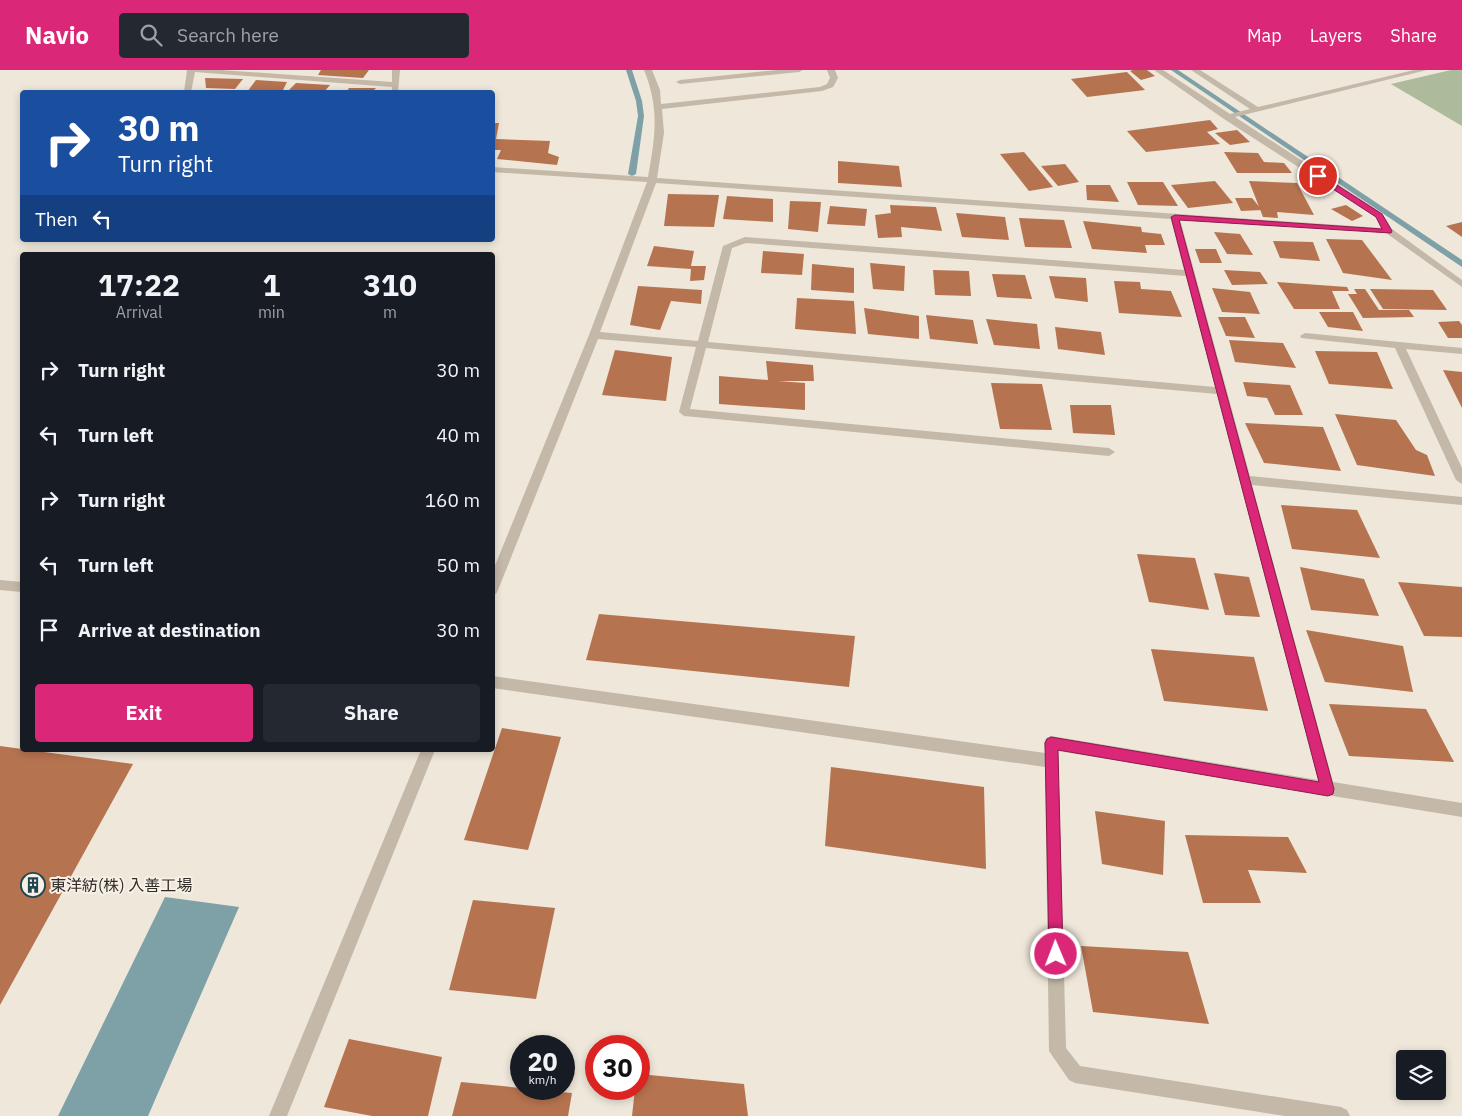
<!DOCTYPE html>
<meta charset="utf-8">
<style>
body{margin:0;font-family:"IBM Plex Sans","Noto Sans JP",sans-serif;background:#242831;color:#f1f3f6;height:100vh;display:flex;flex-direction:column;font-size:19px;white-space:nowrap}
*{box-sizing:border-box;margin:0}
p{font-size:16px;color:#9ea1a6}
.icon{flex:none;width:28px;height:28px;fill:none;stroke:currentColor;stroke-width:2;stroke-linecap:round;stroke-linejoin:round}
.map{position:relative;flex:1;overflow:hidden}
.side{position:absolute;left:20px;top:182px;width:475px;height:500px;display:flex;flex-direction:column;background:#171b24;border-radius:5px;box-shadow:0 2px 8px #0003}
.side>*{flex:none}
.banner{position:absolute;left:20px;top:20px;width:475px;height:152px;border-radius:5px;box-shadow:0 2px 8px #0003;background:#1a4fa0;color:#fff;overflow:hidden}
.fabs{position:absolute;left:1396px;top:980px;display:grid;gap:10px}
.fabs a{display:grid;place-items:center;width:50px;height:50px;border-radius:5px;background:#171b24;box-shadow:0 2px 8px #0003;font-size:25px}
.speed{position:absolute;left:510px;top:965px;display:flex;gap:10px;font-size:25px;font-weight:700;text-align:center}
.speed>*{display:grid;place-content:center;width:65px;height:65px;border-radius:50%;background:#171b24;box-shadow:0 2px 8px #0003;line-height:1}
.speed small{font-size:12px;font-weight:400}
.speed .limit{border:8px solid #d22;background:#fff;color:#111}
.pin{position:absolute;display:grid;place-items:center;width:42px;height:42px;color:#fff;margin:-21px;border:2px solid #fff;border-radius:50%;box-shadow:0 1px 5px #0007}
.me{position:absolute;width:55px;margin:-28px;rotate:359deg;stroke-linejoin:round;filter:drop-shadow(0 0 4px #0008)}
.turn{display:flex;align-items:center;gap:18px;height:105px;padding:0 15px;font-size:22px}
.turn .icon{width:65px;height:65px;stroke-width:2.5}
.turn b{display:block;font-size:35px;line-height:42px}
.then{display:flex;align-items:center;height:48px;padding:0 15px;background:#0003;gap:10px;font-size:19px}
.eta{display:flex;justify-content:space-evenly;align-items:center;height:85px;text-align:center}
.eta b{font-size:30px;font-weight:700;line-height:35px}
.button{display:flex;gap:10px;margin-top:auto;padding:10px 15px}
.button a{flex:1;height:58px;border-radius:5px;background:#db2777;color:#fff;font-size:20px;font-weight:700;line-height:58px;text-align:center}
.button a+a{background:#242831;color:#f1f3f6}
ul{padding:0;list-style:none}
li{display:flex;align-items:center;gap:15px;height:65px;padding:0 15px}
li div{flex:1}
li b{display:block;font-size:19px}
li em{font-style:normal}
header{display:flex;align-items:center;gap:30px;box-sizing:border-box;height:70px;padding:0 25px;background:#db2777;color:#fff}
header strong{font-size:24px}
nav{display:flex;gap:28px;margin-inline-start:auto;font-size:18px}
.search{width:350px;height:45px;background:#242831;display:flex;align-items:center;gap:12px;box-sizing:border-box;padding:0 18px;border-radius:5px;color:#9ea1a6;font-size:19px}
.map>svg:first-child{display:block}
</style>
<header>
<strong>Navio</strong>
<div class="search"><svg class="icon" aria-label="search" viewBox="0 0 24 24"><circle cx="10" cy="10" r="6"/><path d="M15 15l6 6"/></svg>Search here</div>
<nav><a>Map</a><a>Layers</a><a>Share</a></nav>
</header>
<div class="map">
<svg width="1462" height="1046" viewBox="0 0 1462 1046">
<rect width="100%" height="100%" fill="#eee7da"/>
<polygon fill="#adbb9c" points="1451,0 1462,0 1462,56 1391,14"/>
<polygon fill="#7da1a7" points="165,827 239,837 148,1046 58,1046"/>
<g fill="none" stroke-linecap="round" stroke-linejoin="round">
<g fill="#7da1a7" fill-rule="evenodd">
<polygon points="626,0 632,0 642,31 644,46 636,104 632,106 628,104 638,46 636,31"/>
<polygon points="1171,0 1178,0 1462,190 1462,197"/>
</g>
</g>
<g fill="#b67350">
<polygon points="321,0 369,0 363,8 318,5"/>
<polygon points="1133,0 1147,0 1155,6 1141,10 1130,1"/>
<polygon points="1127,2 1145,20 1087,27 1071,9"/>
<polygon points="205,8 243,9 235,19 206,18"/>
<polygon points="256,10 287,12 282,22 247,22"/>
<polygon points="296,13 330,15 324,22 287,22"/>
<polygon points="349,18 376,18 372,22 346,22"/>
<polygon points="1210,50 1218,59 1207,62 1220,74 1146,82 1127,61"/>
<polygon points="492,53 499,53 496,69 550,71 548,83 559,87 557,95 497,89 501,80 492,80"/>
<polygon points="1237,60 1250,72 1230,75 1215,63"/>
<polygon points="1024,82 1053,117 1029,121 1000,84"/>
<polygon points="1224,82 1258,83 1264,92 1284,93 1292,103 1237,103"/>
<polygon points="838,91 899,96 902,117 838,113"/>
<polygon points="1065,94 1079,112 1058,116 1041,96"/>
<polygon points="1215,111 1233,133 1188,138 1171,115"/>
<polygon points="1249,111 1297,113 1314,145 1277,142 1278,148 1263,147"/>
<polygon points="1127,112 1163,112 1178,136 1138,135"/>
<polygon points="1086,115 1110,115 1119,132 1087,130"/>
<polygon points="668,124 719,125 714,157 664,156"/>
<polygon points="727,126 773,129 773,152 723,149"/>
<polygon points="1235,128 1252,128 1262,140 1241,141"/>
<polygon points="790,131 821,132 818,162 788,159"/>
<polygon points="890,135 936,137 942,161 901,157 902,167 878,168 875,145 891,143"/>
<polygon points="1346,135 1363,146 1352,151 1331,139"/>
<polygon points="830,136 867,139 865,156 827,154"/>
<polygon points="956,143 1005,147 1009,170 962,167"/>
<polygon points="1019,148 1064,150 1072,178 1025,177"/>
<polygon points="1083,151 1141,157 1142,162 1161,164 1165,175 1145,175 1147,183 1092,179"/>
<polygon points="1462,152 1462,167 1446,156"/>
<polygon points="1214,162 1240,164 1253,185 1227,184"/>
<polygon points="1326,169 1362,170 1392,210 1343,203"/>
<polygon points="1273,171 1313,172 1320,191 1280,188"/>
<polygon points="654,176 694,181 691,196 706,196 704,210 690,211 691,199 647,196"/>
<polygon points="1195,179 1216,179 1222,193 1200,193"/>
<polygon points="763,181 804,184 802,205 761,203"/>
<polygon points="870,193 905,196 904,221 873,219"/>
<polygon points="812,194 854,198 854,223 811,220"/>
<polygon points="933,200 969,201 971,226 935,225"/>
<polygon points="1224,200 1260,202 1268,214 1232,215"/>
<polygon points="992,204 1025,205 1032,229 997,227"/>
<polygon points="1049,206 1086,208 1088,232 1055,228"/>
<polygon points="1114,211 1140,212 1141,219 1171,221 1182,247 1119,243"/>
<polygon points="1277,212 1347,217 1349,221 1332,221 1340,239 1294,239"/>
<polygon points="638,216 702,220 701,234 671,231 660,260 630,255"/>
<polygon points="1212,218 1250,222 1260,244 1222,242"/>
<polygon points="1354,219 1365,219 1379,240 1409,240 1414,247 1363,248 1348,224 1357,224"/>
<polygon points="1370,219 1433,220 1447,240 1383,239"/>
<polygon points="797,228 854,231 856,264 795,259"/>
<polygon points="864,238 919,246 919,269 868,264"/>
<polygon points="1319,242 1353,242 1363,261 1328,257"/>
<polygon points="926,245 973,250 978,274 930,269"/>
<polygon points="1218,247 1245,247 1255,268 1226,266"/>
<polygon points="986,249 1037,254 1040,279 994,275"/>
<polygon points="1459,251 1462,255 1462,268 1448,268 1438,252"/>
<polygon points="1055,257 1101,262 1105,285 1058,279"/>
<polygon points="1229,270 1283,273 1296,298 1235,292"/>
<polygon points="615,280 672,287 666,331 602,325"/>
<polygon points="1315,281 1377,282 1393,319 1329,314"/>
<polygon points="766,291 813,295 814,311 778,311 805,313 805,340 719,334 719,306 768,310"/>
<polygon points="1443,300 1462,302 1462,338"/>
<polygon points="1243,312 1290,315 1303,345 1275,345 1267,328 1247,326"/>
<polygon points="991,313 1042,314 1052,360 1000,359"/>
<polygon points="1070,335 1111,335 1115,365 1073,363"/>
<polygon points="1335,344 1396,350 1416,380 1427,385 1435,406 1357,395"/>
<polygon points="1245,353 1323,357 1341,401 1264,393"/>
<polygon points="1281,435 1357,440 1380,488 1292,479"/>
<polygon points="1137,484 1195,488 1209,540 1149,532"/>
<polygon points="1300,497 1364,509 1379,546 1311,540"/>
<polygon points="1214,503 1249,507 1260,547 1225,545"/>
<polygon points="1398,512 1462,517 1462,567 1424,566"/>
<polygon points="599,544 855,566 849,617 586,590"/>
<polygon points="1306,560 1403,576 1413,622 1325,612"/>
<polygon points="1151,579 1254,587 1268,641 1164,631"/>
<polygon points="1329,634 1426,639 1454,692 1349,686"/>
<polygon points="502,658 561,667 528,780 464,770"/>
<polygon points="0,676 133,694 0,935"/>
<polygon points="831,697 984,717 986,799 825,776"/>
<polygon points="1095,741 1165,751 1163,805 1102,794"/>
<polygon points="1185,765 1288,767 1307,803 1248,800 1261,833 1203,833"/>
<polygon points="473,830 555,838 536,929 449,920"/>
<polygon points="1081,876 1188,882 1209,954 1093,942"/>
<polygon points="349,969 442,987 428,1046 372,1046 324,1037"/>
<polygon points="639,1004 744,1014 748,1046 632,1046 635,1019 639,1019"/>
<polygon points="461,1012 572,1023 568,1046 452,1046"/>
</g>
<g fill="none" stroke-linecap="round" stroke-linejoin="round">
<g fill="#c4b8a8" fill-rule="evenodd">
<polygon points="777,0 803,0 799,2 680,14 676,12 680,10"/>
<polygon points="0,510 22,512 22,522 0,520"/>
</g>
<g fill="#c4b8a8" fill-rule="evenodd">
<polygon points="187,0 221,0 392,12 392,0 400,0 398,22 392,22 392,17 195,2 191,22 184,22"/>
<path d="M644,0h8l8,20 1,14 159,-17 7,-3 3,-6 -3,-8h8l3,8 -5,9 -11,4 -160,18 2,24 -7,45 725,50 -6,-11 -152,-98 -70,-49h9l67,44 20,-5 -59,-39h9l58,37 156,-37h13l-192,47 147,96 10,16 70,51v7l-76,-54 -206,-14 70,257 212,21v8l-210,-20 81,297 129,21v14l-404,-66 8,297 14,18 261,41 6,3 3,6h-65l-210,-33 -6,-3 -20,-29 -4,-284 -553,-79v-12l553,77 -1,-10 2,-5 5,-2 267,44 -101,-386 -511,-46 -16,61 419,39 6,4 -6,4 -425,-40 -5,-4 17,-65 -98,-8 -100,251 -2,4 -4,1v-22l97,-238 58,-153 -155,-10v-5l156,10c7,-40 12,-68 -4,-107zM656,113l515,36 13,51 -439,-33 -22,9 -25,95 -98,-9zM746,173l440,33 29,111 -507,-45 24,-94z"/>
<polygon points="1305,263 1462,278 1462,284 1406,279 1462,398 1462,414 1456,410 1395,278 1301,268 1300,266"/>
<polygon points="421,680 435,680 287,1046 269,1046"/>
</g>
</g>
<polygon fill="#db2777" stroke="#8e194d" points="1316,105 1321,105 1382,144 1392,161 1391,163 1179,150 1334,719 1333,724 1328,726 1058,680 1063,884 1061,889 1056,892 1051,889 1049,884 1045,673 1047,669 1051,667 1319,712 1171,147 1175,145 1382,159 1376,147 1316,108"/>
<defs>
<symbol id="building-ring" viewBox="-11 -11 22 22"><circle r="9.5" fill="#f6f0e6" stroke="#22464e" stroke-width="1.5"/><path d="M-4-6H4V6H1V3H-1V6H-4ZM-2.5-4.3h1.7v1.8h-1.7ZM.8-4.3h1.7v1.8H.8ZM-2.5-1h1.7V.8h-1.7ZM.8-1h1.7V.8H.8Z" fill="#22464e"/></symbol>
</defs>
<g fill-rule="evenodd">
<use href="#building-ring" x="19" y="801" width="28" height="28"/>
</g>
<g text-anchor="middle" stroke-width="4" stroke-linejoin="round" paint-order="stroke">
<g font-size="16" fill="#322c27" stroke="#f6f0e6" text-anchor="start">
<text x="50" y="821">東洋紡(株) 入善工場</text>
</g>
</g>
</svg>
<div class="fabs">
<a><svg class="icon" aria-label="layers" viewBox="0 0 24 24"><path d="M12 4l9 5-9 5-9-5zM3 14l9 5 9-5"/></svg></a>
</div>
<div class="speed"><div>20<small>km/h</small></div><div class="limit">30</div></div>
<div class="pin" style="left:1318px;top:106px;background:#d93025"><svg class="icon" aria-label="arrive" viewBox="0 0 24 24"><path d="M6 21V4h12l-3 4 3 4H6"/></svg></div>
<svg class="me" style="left:1056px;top:884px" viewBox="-20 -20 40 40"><circle r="17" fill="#db2777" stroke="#fff" stroke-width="3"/><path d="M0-11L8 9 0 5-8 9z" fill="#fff"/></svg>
<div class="banner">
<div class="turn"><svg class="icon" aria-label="right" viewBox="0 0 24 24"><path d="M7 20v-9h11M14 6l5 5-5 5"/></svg><div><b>30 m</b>Turn right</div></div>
<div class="then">Then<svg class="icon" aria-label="left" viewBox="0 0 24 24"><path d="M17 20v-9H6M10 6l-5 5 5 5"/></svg></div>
</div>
<section class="side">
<div class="eta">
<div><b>17:22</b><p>Arrival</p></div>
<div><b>1</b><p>min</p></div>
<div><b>310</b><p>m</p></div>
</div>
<ul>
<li><svg class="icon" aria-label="right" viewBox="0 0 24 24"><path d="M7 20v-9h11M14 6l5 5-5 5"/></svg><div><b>Turn right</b></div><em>30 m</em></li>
<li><svg class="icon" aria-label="left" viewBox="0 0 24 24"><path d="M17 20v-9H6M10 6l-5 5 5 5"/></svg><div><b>Turn left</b></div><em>40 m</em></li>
<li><svg class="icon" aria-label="right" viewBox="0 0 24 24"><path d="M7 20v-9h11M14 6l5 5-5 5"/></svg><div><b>Turn right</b></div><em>160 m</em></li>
<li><svg class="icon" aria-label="left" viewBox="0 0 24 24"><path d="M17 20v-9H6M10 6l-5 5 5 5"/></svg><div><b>Turn left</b></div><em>50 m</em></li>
<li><svg class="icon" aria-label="arrive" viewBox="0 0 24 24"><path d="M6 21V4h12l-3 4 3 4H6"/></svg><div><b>Arrive at destination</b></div><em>30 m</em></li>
</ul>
<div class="button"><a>Exit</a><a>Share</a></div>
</section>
</div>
